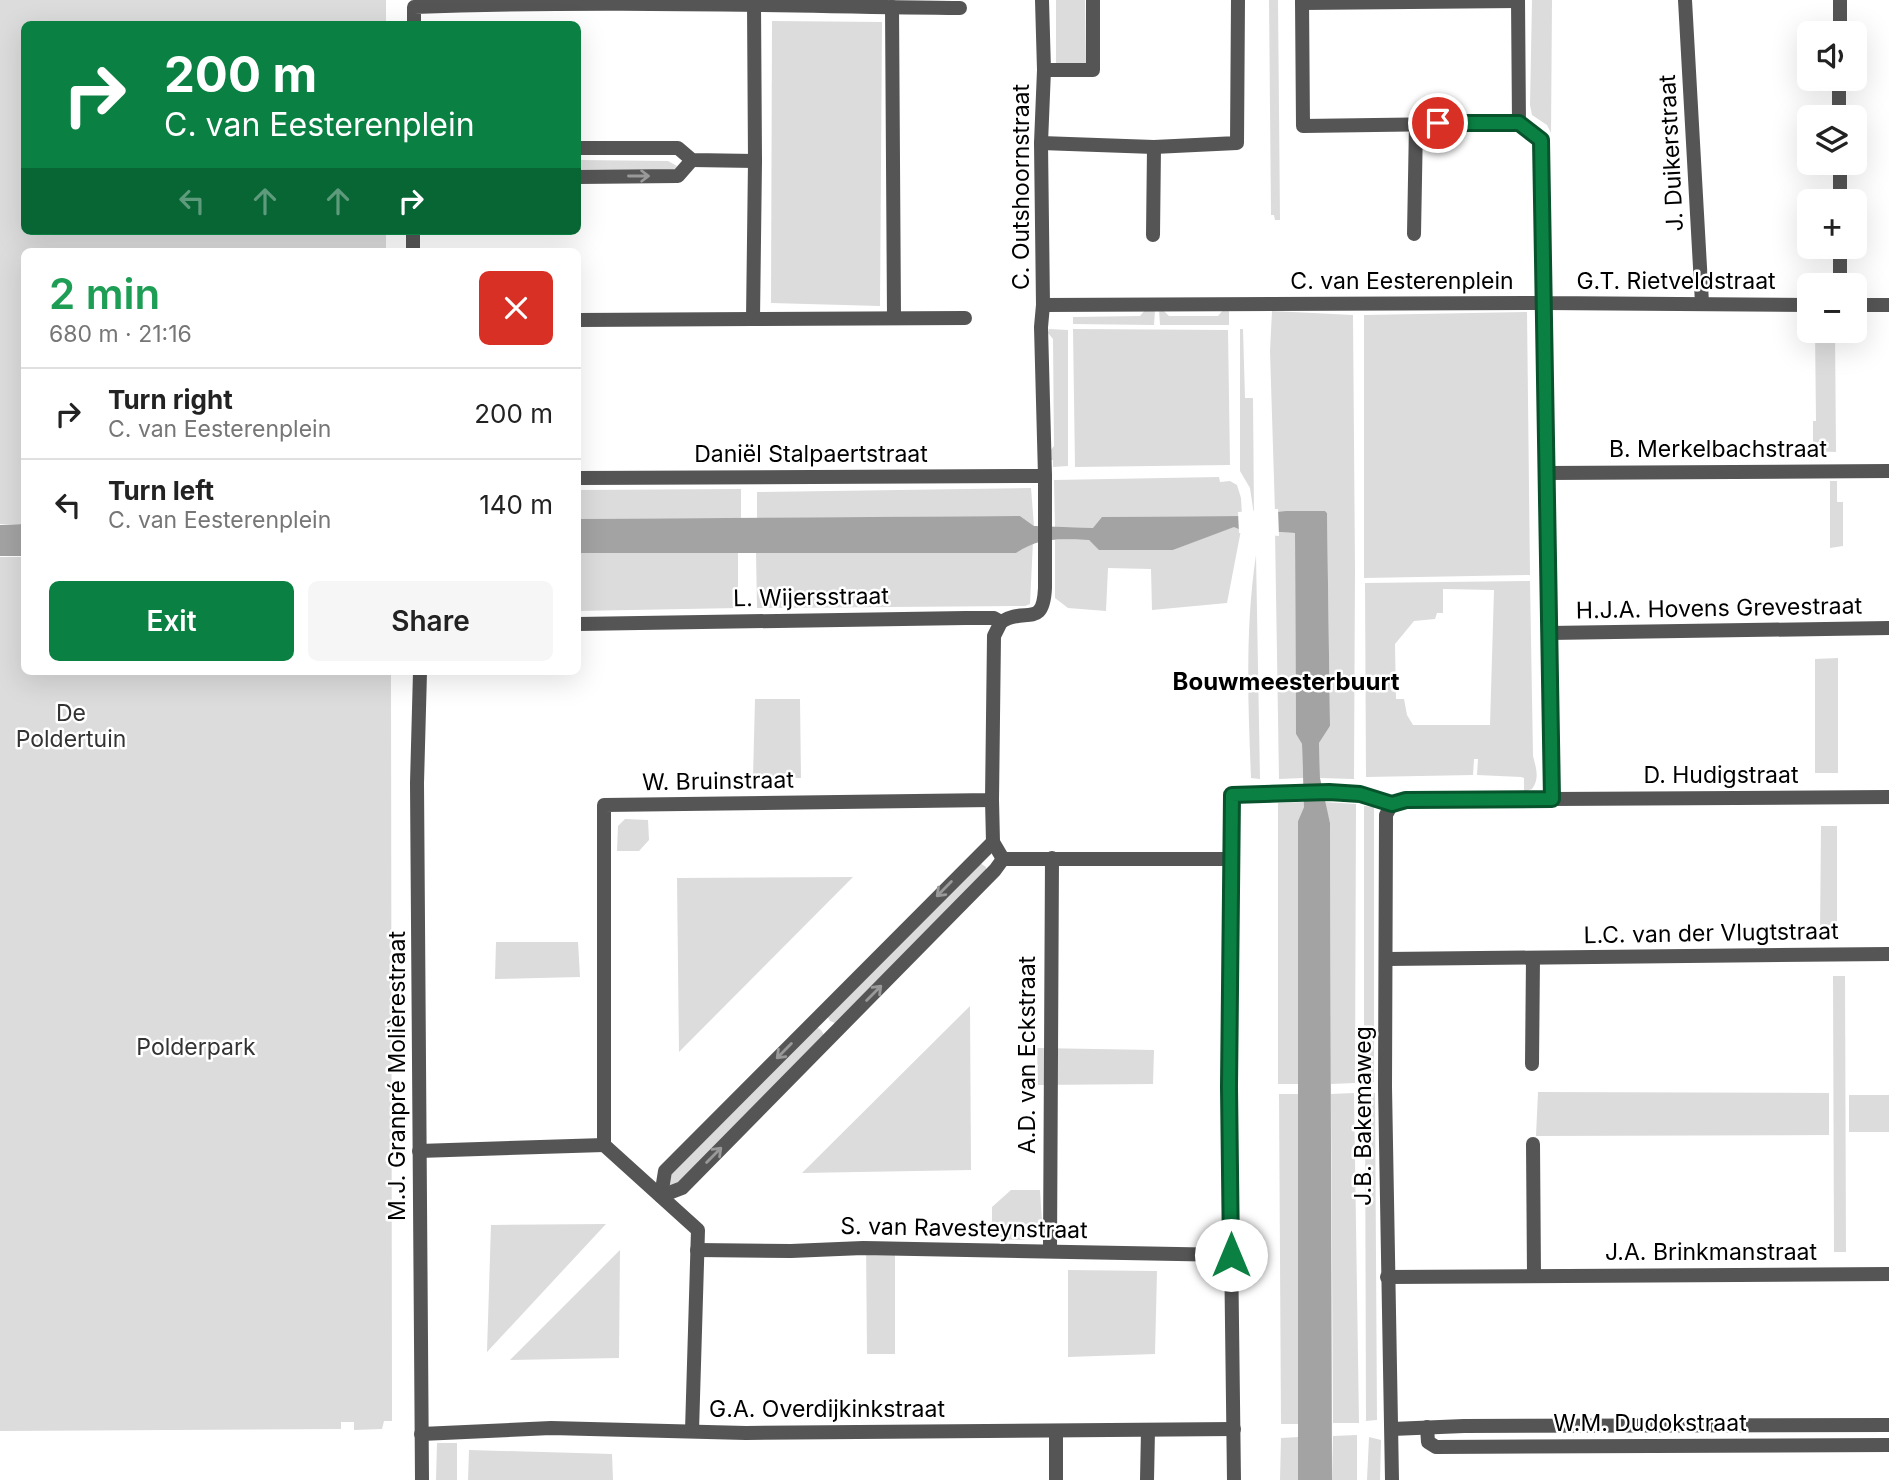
<!DOCTYPE html>
<meta charset="utf-8">
<style>
body{margin:0;font-family:Inter,sans-serif;background:#f6f6f6;color:#222;height:100vh;display:flex;flex-direction:column;font-size:26px;white-space:nowrap}
*{box-sizing:border-box;margin:0}
p{font-size:23px;color:#767676}
.icon{flex:none;width:38px;height:38px;fill:none;stroke:currentColor;stroke-width:2;stroke-linecap:round;stroke-linejoin:round}
.map{position:relative;flex:1;overflow:hidden}
.side{position:absolute;left:21px;top:248px;width:560px;height:427px;display:flex;flex-direction:column;background:#fff;border-radius:10px;box-shadow:0 7px 28px #0002}
.side>*{flex:none}
.hud{position:absolute;left:21px;top:21px;width:560px;height:214px;border-radius:10px;box-shadow:0 7px 28px #0002;background:#0b8043;color:#fff;overflow:hidden}
.controls{position:absolute;left:1797px;top:21px;display:grid;gap:14px}
.controls a{display:grid;place-items:center;width:70px;height:70px;border-radius:10px;background:#fff;box-shadow:0 7px 28px #0002;font-size:35px}
.pin{position:absolute;display:grid;place-items:center;width:60px;height:60px;color:#fff;margin:-30px;border:4px solid #fff;border-radius:50%;box-shadow:0 2px 7px #0007}
.me{position:absolute;width:77px;margin:-38px;rotate:0deg;stroke-linejoin:round;filter:drop-shadow(0 0 5px #0008)}
.turn{display:flex;align-items:center;gap:24px;height:147px;padding:0 28px;font-size:32px}
.turn .icon{width:91px;height:91px;stroke-width:2.5}
.turn b{display:block;font-size:49px;line-height:60px}
.lanes{display:flex;align-items:center;height:66px;padding:0 28px;background:#0003;justify-content:center;gap:35px;direction:ltr}
.lanes .off{opacity:.35}
.round{display:grid;place-items:center;flex:none;width:74px;height:74px;border-radius:10px;background:#f6f6f6}
.headline{display:flex;align-items:center;justify-content:space-between;height:119px;padding:0 28px}
h1{font-size:42px;font-weight:600;line-height:52px;color:#1e9e55}
.primary-button{display:flex;gap:14px;margin-top:auto;padding:14px 28px}
.primary-button a{flex:1;height:80px;border-radius:10px;background:#0b8043;color:#fff;font-size:28px;font-weight:600;line-height:80px;text-align:center}
.primary-button a+a{background:#f6f6f6;color:#222}
ul{padding:0;list-style:none}
li{display:flex;align-items:center;gap:21px;height:91px;padding:0 28px;border-top:2px solid #e0e0e0}
li div{flex:1}
li b{display:block;font-size:26px}
li em{font-style:normal}
.map>svg:first-child{display:block}
</style>
<div class="map">
<svg width="1889" height="1480" viewBox="0 0 1889 1480">
<rect width="100%" height="100%" fill="#fff"/>
<g fill="#dcdcdc" fill-rule="evenodd">
<polygon points="0,0 386,0 386,24 24,24 24,231 386,231 386,252 24,252 24,524 0,524"/>
<polygon points="1056,0 1085,0 1086,64 1056,64"/>
<polygon points="1269,0 1278,0 1280,220 1275,220 1274,215 1271,215"/>
<polygon points="1532,0 1552,0 1551,133 1547,125 1532,115 1530,105"/>
<polygon points="772,21 882,22 880,306 771,303"/>
<polygon points="578,160 668,161 677,166 674,170 578,171"/>
<polygon points="1229,309 1229,325 1160,325 1159,310 1163,310 1169,316 1218,316 1223,310"/>
<polygon points="1145,310 1155,310 1154,325 1073,324 1073,317 1140,316"/>
<polygon points="1272,311 1353,315 1355,570 1354,779 1320,778 1319,743 1330,726 1327,513 1325,511 1275,512 1270,351"/>
<polygon points="1527,312 1530,575 1364,578 1364,315"/>
<polygon points="1049,329 1068,330 1068,466 1053,467 1053,460 1049,460 1049,452 1054,446 1053,339 1048,333"/>
<polygon points="1073,329 1228,330 1230,465 1075,467"/>
<polygon points="1240,329 1243,329 1245,398 1253,398 1254,515 1250,488 1240,471"/>
<polygon points="1815,331 1835,331 1836,452 1813,451 1813,421 1816,421"/>
<polygon points="1219,477 1220,482 1230,481 1237,485 1241,498 1242,516 1103,517 1094,528 1055,527 1054,480"/>
<polygon points="1830,481 1837,481 1837,502 1843,502 1843,546 1830,548"/>
<polygon points="1031,488 1034,526 1020,516 757,518 757,492"/>
<polygon points="741,489 741,518 578,519 578,490"/>
<polygon points="1234,526 1241,530 1227,603 1152,610 1151,569 1108,568 1106,611 1068,608 1055,598 1055,540 1089,540 1100,550 1173,550"/>
<polygon points="1275,532 1295,533 1296,734 1302,744 1303,778 1279,779"/>
<polygon points="1033,541 1030,604 1025,606 757,608 756,552 1016,553"/>
<polygon points="738,552 738,608 578,611 578,553"/>
<path d="M1256,555l4,224 -9,-1c-3,-74 -6,-150 5,-223z"/>
<polygon points="0,557 24,557 24,672 391,672 392,1421 384,1421 382,1429 354,1430 354,1422 341,1422 341,1429 0,1431"/>
<path d="M1530,581l3,175c3,12 7,22 -1,33l-8,3v-14l-3,-1 -44,-2 1,-16h-4l-1,16 -107,2 -1,-194zM1443,589l51,1 -4,135h-77l-6,-10 -3,-16h-8l-1,-55 19,-23 21,-2 2,-6h6z"/>
<polygon points="1838,658 1838,773 1815,773 1815,659"/>
<polygon points="755,699 800,699 801,778 753,778"/>
<polygon points="1304,802 1304,807 1298,821 1300,1084 1278,1084 1278,803"/>
<polygon points="1324,802 1356,804 1355,1083 1331,1084 1330,823"/>
<polygon points="1364,806 1374,807 1374,1082 1364,1082"/>
<polygon points="625,819 648,820 649,840 639,851 617,851 618,826"/>
<polygon points="1821,826 1837,826 1837,934 1820,934"/>
<polygon points="980,863 986,867 986,872 835,1023 830,1021 827,1015"/>
<polygon points="853,877 679,1052 677,878"/>
<polygon points="496,942 578,942 580,977 495,979"/>
<polygon points="1833,976 1845,976 1846,1252 1834,1252"/>
<polygon points="970,1006 971,1170 802,1173"/>
<polygon points="815,1026 821,1030 824,1035 680,1184 673,1186 667,1184 668,1172"/>
<polygon points="1037,1048 1154,1050 1153,1084 1038,1085"/>
<polygon points="1538,1092 1829,1093 1829,1135 1536,1136"/>
<polygon points="1354,1093 1359,1423 1333,1423 1331,1094"/>
<polygon points="1365,1093 1375,1093 1377,1420 1366,1421"/>
<polygon points="1279,1094 1300,1094 1299,1424 1281,1424"/>
<rect x="1849" y="1095" width="40" height="37"/>
<polygon points="1011,1190 1040,1190 1042,1222 1024,1240 992,1239 992,1207"/>
<polygon points="606,1224 487,1352 491,1225"/>
<polygon points="866,1241 895,1242 895,1354 867,1354"/>
<polygon points="620,1250 619,1358 510,1360"/>
<polygon points="1068,1270 1157,1271 1155,1354 1068,1357"/>
<polygon points="1357,1435 1357,1480 1332,1480 1333,1436"/>
<polygon points="1299,1437 1298,1480 1280,1480 1281,1438"/>
<polygon points="1369,1437 1381,1440 1380,1480 1367,1480"/>
<polygon points="437,1443 457,1443 457,1480 436,1480"/>
<polygon points="469,1450 612,1454 613,1480 468,1480"/>
</g>
<g fill="#a3a3a3">
<path d="M1286,511h39l2,2 3,213 -11,17 1,35 10,45 2,657h-34v-659l6,-14 -2,-63 -6,-10 -1,-201 -54,-3 -7,-3 -61,23h-74l-10,-10c-30,0 -47,-4 -73,13h-438v-34l442,-3 14,10 59,2 9,-11 140,-1z"/>
<polygon points="24,524 24,556 0,556 0,525"/>
</g>
<polygon fill="#fff" points="1278,509 1279,536 1239,533 1238,512"/>
<g fill="none" stroke-linecap="round" stroke-linejoin="round">
<g stroke="#555" stroke-width="14">
<polyline points="1042,0 1044,70 1041,143 1043,305"/>
<polyline points="1302,0 1303,126 1519,123"/>
<polyline points="1518,0 1519,123 1541,140 1543,303 1810,305"/>
<polyline points="1685,0 1702,303"/>
<polyline points="1302,3 1518,1"/>
<polyline points="754,4 755,161 753,319 965,318"/>
<polyline points="892,7 894,317"/>
<path d="M414,24v-17c182,-7 364,-1 546,1"/>
<polyline points="1840,33 1840,0"/>
<polyline points="1044,70 1093,70 1093,0"/>
<polyline points="1839,117 1839,79"/>
<polyline points="1041,143 1154,147 1237,143 1238,0"/>
<polyline points="578,148 678,148 692,160 755,161"/>
<polyline points="1840,163 1840,201"/>
<polyline points="578,177 678,176 692,160"/>
<polyline points="413,231 413,252"/>
<polyline points="1414,234 1416,124"/>
<polyline points="1153,235 1154,147"/>
<polyline points="1840,247 1840,285"/>
<polyline points="1855,305 1889,305"/>
<polyline points="578,320 753,319"/>
<polyline points="1546,473 1889,471"/>
<polyline points="578,478 1045,476"/>
<path d="M578,624l388,-6h28l7,4c24,-16 42,8 44,-34v-112l-4,-149 2,-22 500,-2 9,496 -146,1 -14,4 -32,-10 -31,-2 -97,3 -3,292 5,393"/>
<polyline points="1549,633 1889,628"/>
<polyline points="420,672 417,783 422,1480"/>
<polyline points="1552,799 1889,797"/>
<polyline points="992,800 993,842 1003,859 1231,859"/>
<polyline points="1387,959 1889,954"/>
<polyline points="1532,1064 1533,958"/>
<polyline points="1533,1144 1534,1276"/>
<polyline points="419,1151 604,1145"/>
<polyline points="661,1196 665,1171 993,842"/>
<polyline points="661,1196 682,1188 995,870 1003,859"/>
<polyline points="697,1250 791,1251 863,1248 1231,1255"/>
<polyline points="1050,1251 1052,858"/>
<polyline points="1387,1277 1889,1274"/>
<polyline points="1427,1427 1428,1442 1436,1447 1889,1445"/>
<polyline points="1392,1429 1464,1426 1889,1425"/>
<polyline points="692,1431 698,1230 604,1145 604,805 992,800 994,636 1001,622"/>
<polyline points="421,1434 551,1428 746,1433 1234,1429"/>
<polyline points="1056,1480 1056,1431"/>
<polyline points="1147,1480 1148,1430"/>
<polyline points="1392,1480 1385,1087 1386,815 1392,804"/>
</g>
</g>
<defs><path id="oneway-shaft" d="M-6 0H5M1.5-3L5.5 0L1.5 3" fill="none" stroke-width="1.6" stroke-linecap="round" stroke-linejoin="round" transform="scale(1.75)"/></defs>
<g stroke="#999">
<use href="#oneway-shaft" transform="translate(639 176)"/>
<use href="#oneway-shaft" transform="translate(944 889) rotate(135)"/>
<use href="#oneway-shaft" transform="translate(874 993) rotate(-45)"/>
<use href="#oneway-shaft" transform="translate(784 1051) rotate(135)"/>
<use href="#oneway-shaft" transform="translate(714 1155) rotate(-45)"/>
</g>
<g fill="none" stroke-linecap="round" stroke-linejoin="round">
<defs>
<polyline id="route" points="1231,1255 1229,1087 1232,795 1329,792 1360,794 1392,804 1406,800 1552,799 1541,140 1519,123 1438,123"/>
</defs>
<use href="#route" stroke="#07532c" stroke-width="18"/>
<use href="#route" stroke="#0b8043" stroke-width="12"/>
</g>
<g text-anchor="middle" stroke-width="5" stroke-linejoin="round" paint-order="stroke">
<g font-size="23" fill="#000" stroke="#fff">
<text transform="translate(1671 153) rotate(-93)" y="8">J. Duikerstraat</text>
<text transform="translate(1021 187) rotate(-90)" y="8">C. Outshoornstraat</text>
<text x="1402" y="289">C. van Eesterenplein</text>
<text x="1676" y="289">G.T. Rietveldstraat</text>
<text x="1718" y="457">B. Merkelbachstraat</text>
<text x="811" y="462">Daniël Stalpaertstraat</text>
<text transform="translate(811 597) rotate(-1)" y="8">L. Wijersstraat</text>
<text transform="translate(1719 608) rotate(-1)" y="8">H.J.A. Hovens Grevestraat</text>
<text x="1721" y="783">D. Hudigstraat</text>
<text transform="translate(718 781) rotate(-1)" y="8">W. Bruinstraat</text>
<text transform="translate(1711 933) rotate(-1)" y="8">L.C. van der Vlugtstraat</text>
<text transform="translate(1027 1055) rotate(-90)" y="8">A.D. van Eckstraat</text>
<text transform="translate(397 1076) rotate(-90)" y="8">M.J. Granpré Molièrestraat</text>
<text transform="translate(1363 1116) rotate(-90)" y="8">J.B. Bakemaweg</text>
<text transform="translate(964 1228) rotate(1)" y="8">S. van Ravesteynstraat</text>
<text x="1711" y="1260">J.A. Brinkmanstraat</text>
<text x="827" y="1417">G.A. Overdijkinkstraat</text>
<text x="1650" y="1431">W.M. Dudokstraat</text>
</g>
<g font-size="23" fill="#333" stroke="#fff">
<text x="71" y="721">De<tspan x="71" dy="26">Poldertuin</tspan></text>
<text x="196" y="1055">Polderpark</text>
</g>
<g font-size="24" font-weight="bold" fill="#000" stroke="#fff">
<text x="1286" y="690">Bouwmeesterbuurt</text>
</g>
</g>
</svg>
<div class="controls">
<a><svg class="icon" aria-label="sound" viewBox="0 0 24 24"><path d="M4 9h4l5-4v14l-5-4H4zM17 9q2 3 0 6"/></svg></a>
<a><svg class="icon" aria-label="layers" viewBox="0 0 24 24"><path d="M12 4l9 5-9 5-9-5zM3 14l9 5 9-5"/></svg></a>
<a>+</a>
<a>−</a>
</div>
<div class="pin" style="left:1438px;top:123px;background:#d93025"><svg class="icon" aria-label="arrive" viewBox="0 0 24 24"><path d="M6 21V4h12l-3 4 3 4H6"/></svg></div>
<svg class="me" style="left:1231px;top:1255px" viewBox="-20 -20 40 40"><circle r="19" fill="#fff"/><path d="M0-13L10 11 0 6-10 11z" fill="#0b8043"/></svg>
<div class="hud">
<div class="turn"><svg class="icon" aria-label="right" viewBox="0 0 24 24"><path d="M7 20v-9h11M14 6l5 5-5 5"/></svg><div><b>200 m</b>C. van Eesterenplein</div></div>
<div class="lanes"><svg class="icon off" aria-label="left" viewBox="0 0 24 24"><path d="M17 20v-9H6M10 6l-5 5 5 5"/></svg><svg class="icon off" aria-label="ahead" viewBox="0 0 24 24"><path d="M12 20V5M6 11l6-6 6 6"/></svg><svg class="icon off" aria-label="ahead" viewBox="0 0 24 24"><path d="M12 20V5M6 11l6-6 6 6"/></svg><svg class="icon" aria-label="right" viewBox="0 0 24 24"><path d="M7 20v-9h11M14 6l5 5-5 5"/></svg></div>
</div>
<section class="side">
<div class="headline"><div><h1>2 min</h1><p>680 m · 21:16</p></div><a class="round" style="background:#d93025;color:#fff"><svg class="icon" aria-label="close" viewBox="0 0 24 24"><path d="M6 6l12 12M18 6L6 18"/></svg></a></div>
<ul>
<li><svg class="icon" aria-label="right" viewBox="0 0 24 24"><path d="M7 20v-9h11M14 6l5 5-5 5"/></svg><div><b>Turn right</b><p>C. van Eesterenplein</p></div><em>200 m</em></li>
<li><svg class="icon" aria-label="left" viewBox="0 0 24 24"><path d="M17 20v-9H6M10 6l-5 5 5 5"/></svg><div><b>Turn left</b><p>C. van Eesterenplein</p></div><em>140 m</em></li>
</ul>
<div class="primary-button"><a>Exit</a><a>Share</a></div>
</section>
</div>
